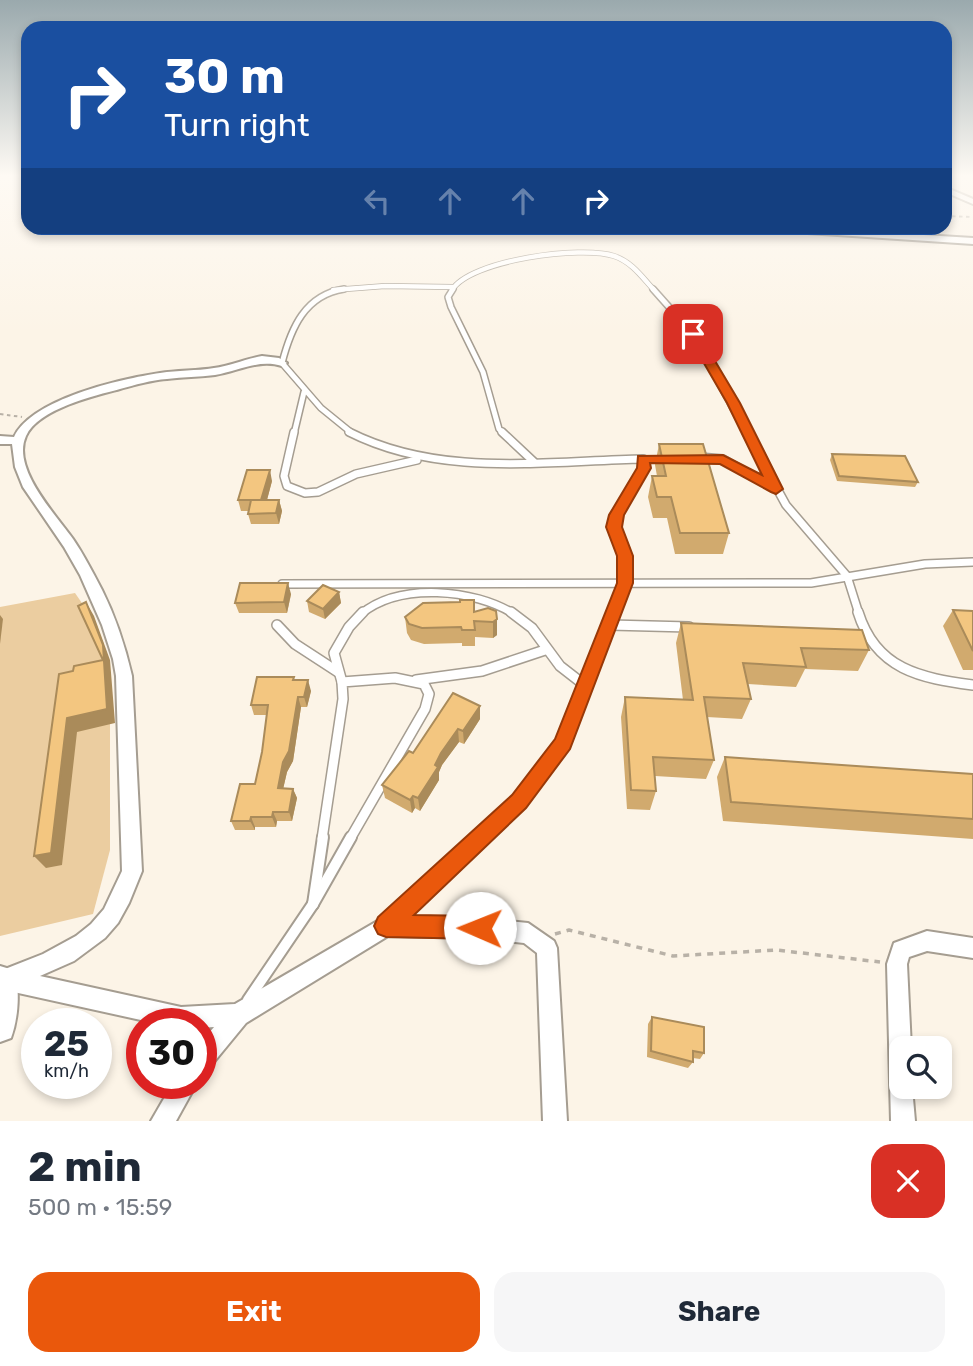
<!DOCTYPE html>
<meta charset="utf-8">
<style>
body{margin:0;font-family:Rubik,sans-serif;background:#f6f6f7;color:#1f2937;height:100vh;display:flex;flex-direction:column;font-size:26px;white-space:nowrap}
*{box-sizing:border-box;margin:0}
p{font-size:23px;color:#747a83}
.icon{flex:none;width:38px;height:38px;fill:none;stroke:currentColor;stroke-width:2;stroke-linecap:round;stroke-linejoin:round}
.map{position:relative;height:1121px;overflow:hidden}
.panel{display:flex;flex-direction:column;background:#fff;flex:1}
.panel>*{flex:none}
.top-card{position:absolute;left:21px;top:21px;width:931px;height:214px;border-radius:21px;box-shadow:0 4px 10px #0003;background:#1a4fa0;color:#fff;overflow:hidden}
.fabs{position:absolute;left:889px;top:1036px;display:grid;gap:14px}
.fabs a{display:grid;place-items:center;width:63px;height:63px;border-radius:14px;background:#fff;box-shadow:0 4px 10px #0003;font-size:35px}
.speed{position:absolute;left:21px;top:1008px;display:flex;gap:14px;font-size:35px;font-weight:700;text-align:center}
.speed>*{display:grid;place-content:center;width:91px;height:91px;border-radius:50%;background:#fff;box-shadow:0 4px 10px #0003;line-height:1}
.speed small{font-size:18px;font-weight:400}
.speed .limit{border:10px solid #d22;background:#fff;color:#111}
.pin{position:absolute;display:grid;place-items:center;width:60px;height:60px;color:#fff;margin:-30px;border-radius:14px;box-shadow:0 4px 10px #0006}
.me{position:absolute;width:77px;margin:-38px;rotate:271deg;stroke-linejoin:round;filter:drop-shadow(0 0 5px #0008)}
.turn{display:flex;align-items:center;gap:24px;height:147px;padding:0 28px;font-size:32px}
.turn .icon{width:91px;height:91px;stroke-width:2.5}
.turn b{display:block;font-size:49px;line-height:60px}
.lanes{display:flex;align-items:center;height:66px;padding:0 28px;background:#0003;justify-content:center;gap:35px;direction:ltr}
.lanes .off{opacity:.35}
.round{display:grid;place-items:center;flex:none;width:74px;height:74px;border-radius:21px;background:#f6f6f7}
.overview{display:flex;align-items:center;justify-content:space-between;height:119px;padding:0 28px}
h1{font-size:42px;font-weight:700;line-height:52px}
.cta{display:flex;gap:14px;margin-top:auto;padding:14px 28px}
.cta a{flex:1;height:80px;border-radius:21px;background:#ea580c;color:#fff;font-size:28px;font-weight:700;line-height:80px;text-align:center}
.cta a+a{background:#f6f6f7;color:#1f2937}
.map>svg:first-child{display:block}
</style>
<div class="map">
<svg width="973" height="1121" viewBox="0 0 973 1121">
<rect width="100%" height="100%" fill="#fcf4e7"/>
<polygon fill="#ebcda0" points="75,593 97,625 110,685 110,850 93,914 0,936 0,607"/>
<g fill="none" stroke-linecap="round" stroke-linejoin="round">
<defs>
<g id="lane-far4">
<polyline points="333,290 385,286 453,287"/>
<path d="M452,290c18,-30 130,-45 162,-34 18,6 28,21 40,34"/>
</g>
<g id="lane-far3">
<path d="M344,289c-39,6 -53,39 -62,74l39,45 32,26"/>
<polyline points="453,289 448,297 451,307 483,372 499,429 504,434"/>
<polyline points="653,289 693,334 747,434"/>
<polyline points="294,434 304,392"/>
</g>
<g id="lane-far2">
<polyline points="294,432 284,476 287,486 305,493 318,492 356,474 417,460"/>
<path d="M349,432c91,46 195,29 294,27l1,9 -28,47 -2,12 11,30v26l-12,31"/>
<polyline points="502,432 534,462"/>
<polyline points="746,432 786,505 847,576 859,614"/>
<polyline points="699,457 723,459 774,488"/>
<polyline points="282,584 811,583 925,564 973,562"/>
<path d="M361,614c39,-32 113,-25 153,0"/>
</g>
<g id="lane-far1">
<polyline points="511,612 532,628 560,666 587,687"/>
<path d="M858,612c18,58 63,66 115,73"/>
<polyline points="277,625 295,644 338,672"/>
<polyline points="610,625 689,627"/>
<polyline points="416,680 482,671 545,650"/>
<polyline points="342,682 334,653 349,627 363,612"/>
<polyline points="322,839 343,699 342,682 395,678 424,684 429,694 425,709 350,839"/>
<polyline points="479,839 519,802 563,743 614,612"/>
</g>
<g id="lane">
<polyline points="313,904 323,837"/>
<polyline points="313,904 351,837"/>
<polyline points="389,923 481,837"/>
<polyline points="248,1000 313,904"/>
</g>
<g id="street">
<polygon points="945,187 973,199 973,204 945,192"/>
<polygon points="773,228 808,228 973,238 973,244 777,231"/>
<path d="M262,356l17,2 8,5 -5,3c-24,-7 -43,5 -67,9 -16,2 -32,2 -48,4 -16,1 -32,6 -47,10 -26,7 -82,20 -94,47 -15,32 30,79 47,103 11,16 20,34 29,51 14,28 23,56 30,86l10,195 -13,32 -11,20 -13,15 -31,23 -34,15 141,31 54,-3 151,-88 94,2 48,5 26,18 3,7 10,173h-24l-6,-168 -13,-10 -44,-5 -92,-2 -142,87 -37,45 -8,3v-29l13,-15 -13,1v-4h-42l-159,-35v-18l43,-17 33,-18 15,-12 13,-15 18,-38 -6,-195 -3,-17 -11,-34 -22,-50 -16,-28 -41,-60 -8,-20 -3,-23h-12v-8l14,1c18,-38 106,-58 146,-64 18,-3 36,-2 54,-5 16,-2 31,-9 48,-12z"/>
<polygon points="927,931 973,938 973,958 927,951 909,957 907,964 911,1048 901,1048 901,1087 912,1087 915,1121 891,1121 887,964 894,943"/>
<polygon points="173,1083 197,1083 176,1121 151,1121"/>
</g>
<path id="secondary" d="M0,966l13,4c8,18 5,49 -2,68l-11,4z"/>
</defs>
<use href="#lane-far4" stroke="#a59d91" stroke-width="6"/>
<use href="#lane-far3" stroke="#a59d91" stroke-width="8"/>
<use href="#lane-far2" stroke="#a59d91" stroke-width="10"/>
<use href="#lane-far1" stroke="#a59d91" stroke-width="12"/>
<use href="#lane" stroke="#a59d91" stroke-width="14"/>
<use href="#street" stroke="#a59d91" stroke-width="4"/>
<use href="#secondary" stroke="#a59d91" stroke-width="4"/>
<g stroke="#b8b1a7" stroke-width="2" stroke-dasharray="3.5 3.5" stroke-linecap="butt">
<polyline points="945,216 973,217"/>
<polyline points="0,414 22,417"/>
</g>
<polyline stroke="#b8b1a7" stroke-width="3.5" stroke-dasharray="6 6" stroke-linecap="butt" points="555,934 569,930 673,956 776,950 880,962"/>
<use href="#lane-far4" stroke="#fff" stroke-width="4.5"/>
<use href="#lane-far3" stroke="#fff" stroke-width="5"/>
<use href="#lane-far2" stroke="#fff" stroke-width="7"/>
<use href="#lane-far1" stroke="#fff" stroke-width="9"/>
<use href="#lane" stroke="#fff" stroke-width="10"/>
<use href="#street" fill="#fff" fill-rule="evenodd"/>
<use href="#secondary" fill="#fff" fill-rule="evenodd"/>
</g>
<g fill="#d1aa6e">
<polygon points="659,444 729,533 723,554 675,554 667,518 653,518 648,497 652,476 657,476 655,465"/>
<polygon points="832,454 918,482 915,487 837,481 830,460"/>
<polygon points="272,481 267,500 279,500 282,511 279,524 251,524 248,514 249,511 241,511 238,500"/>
<polygon points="339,592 341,603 325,619 309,612 307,601"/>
<polygon points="291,594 287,613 239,613 235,603"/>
<polygon points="953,610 973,611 973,670 963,670 943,626"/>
<polygon points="496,611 497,635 493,638 475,637 475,646 462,646 462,643 424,644 411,640 407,633 405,617"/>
<polygon points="681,623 869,650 858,671 805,669 796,687 748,684 751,699 742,719 707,717 714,760 706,779 655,776 656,791 650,810 627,809 621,717 625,697 683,700 676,643"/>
<polygon points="295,680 311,691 307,707 301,707 293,761 287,772 283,789 293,789 297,798 292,821 277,821 276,827 255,827 255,830 235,830 231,821 255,784 262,752 267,715 254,715 251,705"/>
<polygon points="480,706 480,719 464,744 459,742 442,765 439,772 439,780 420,811 415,808 412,813 385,798 382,785 413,753"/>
<polygon points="725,757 973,774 973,839 723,821 717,777"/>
<polygon points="652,1017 704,1053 700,1059 693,1058 693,1062 688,1068 647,1057 648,1024"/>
</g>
<g fill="#aa8b5a">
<polygon points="270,470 272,481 264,511 261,500"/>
<polygon points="279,500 282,511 279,524 276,513"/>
<polygon points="288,583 291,594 287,613 284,602"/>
<polygon points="339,592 341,603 325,619 323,609"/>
<polygon points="86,602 94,616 110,660 115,723 77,732 62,865 46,868 34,856 67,718 107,709 103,645"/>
<polygon points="0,615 3,619 0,644"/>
<polygon points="497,619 497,635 493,638 493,622"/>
<polygon points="308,680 311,691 307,707 304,697"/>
<polygon points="298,697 301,707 293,761 287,772 281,798 278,788"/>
<polygon points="480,706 480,719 464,744 463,731"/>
<polygon points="458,729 459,742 442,765 439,772 439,780 420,811 418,798 441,753"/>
<polygon points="293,789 297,798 292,821 289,812"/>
<polygon points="413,796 415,808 412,813 410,800"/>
<polygon points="273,812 277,821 276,827 272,817"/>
<polygon points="251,817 255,827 255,830 250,821"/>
</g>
<g fill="#f3c680" stroke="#aa8b5a" stroke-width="2">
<polygon points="659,444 703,444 729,533 680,533 671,497 657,497 652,476 666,476"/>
<polygon points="832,454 905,456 918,482 839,476"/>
<polygon points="247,470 270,470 261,500 238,500"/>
<polygon points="251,500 279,500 276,513 248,514"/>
<polygon points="240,583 288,583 284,602 235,603"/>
<polygon points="323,585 339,592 323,609 307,601"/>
<polygon points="460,600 474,600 474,612 488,608 496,611 497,619 493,622 474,621 475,630 462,630 461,627 422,628 409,624 405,617 423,603 460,602"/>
<polygon points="86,602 103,645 107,709 67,718 51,853 34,856 59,674 73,671 74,666 103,660 78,606"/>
<polygon points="953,610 973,611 973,651"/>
<polygon points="681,623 862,630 869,650 801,648 806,667 743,663 751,699 704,697 714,760 653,757 656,791 631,790 625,697 693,700"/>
<polygon points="257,677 294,677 293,680 308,680 304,697 298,697 289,751 283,762 278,788 293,789 289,812 273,812 272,817 251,817 250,821 231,821 240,784 255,784 262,752 268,705 251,705"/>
<polygon points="453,693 480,706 463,731 458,729 441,753 435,765 438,767 418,798 413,796 410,800 382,785 409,751 413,753"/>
<polygon points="725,757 973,774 973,819 731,802"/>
<polygon points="652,1017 704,1027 704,1053 693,1051 693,1062 651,1051"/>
</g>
<linearGradient id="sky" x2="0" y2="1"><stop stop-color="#9aa9ad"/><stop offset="0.53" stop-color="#fefaf4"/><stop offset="1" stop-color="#fefaf4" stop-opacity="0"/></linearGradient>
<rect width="973" height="332" fill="url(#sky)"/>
<polygon fill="#ea580c" stroke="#983908" stroke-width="2" points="693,331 699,334 740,403 783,489 776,494 771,492 720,464 650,463 651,468 624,515 622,527 633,556 633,583 570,749 526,808 414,915 480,916 488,920 491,928 488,936 480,939 386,937 378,934 374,926 378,917 512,795 555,739 617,583 617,556 606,527 609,515 637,468 638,456 723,455 762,475 727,403 687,334"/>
</svg>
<div class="fabs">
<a><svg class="icon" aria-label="search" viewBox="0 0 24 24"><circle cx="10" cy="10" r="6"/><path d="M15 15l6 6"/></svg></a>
</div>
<div class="speed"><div>25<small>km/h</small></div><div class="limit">30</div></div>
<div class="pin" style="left:693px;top:334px;background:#d93025"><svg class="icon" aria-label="arrive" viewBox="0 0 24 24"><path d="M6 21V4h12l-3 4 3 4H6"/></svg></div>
<svg class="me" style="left:480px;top:928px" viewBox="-20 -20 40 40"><circle r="19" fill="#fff"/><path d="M0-13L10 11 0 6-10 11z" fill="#ea580c"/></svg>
<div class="top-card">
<div class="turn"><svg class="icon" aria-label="right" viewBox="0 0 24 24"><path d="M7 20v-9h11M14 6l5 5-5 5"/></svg><div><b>30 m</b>Turn right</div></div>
<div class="lanes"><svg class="icon off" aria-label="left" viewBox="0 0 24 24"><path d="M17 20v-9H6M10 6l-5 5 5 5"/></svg><svg class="icon off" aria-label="ahead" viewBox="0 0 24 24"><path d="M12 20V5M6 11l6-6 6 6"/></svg><svg class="icon off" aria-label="ahead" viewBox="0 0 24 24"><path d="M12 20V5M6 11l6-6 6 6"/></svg><svg class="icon" aria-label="right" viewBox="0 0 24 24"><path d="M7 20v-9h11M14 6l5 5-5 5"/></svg></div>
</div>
</div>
<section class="panel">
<div class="overview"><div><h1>2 min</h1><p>500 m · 15:59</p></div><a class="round" style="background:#d93025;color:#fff"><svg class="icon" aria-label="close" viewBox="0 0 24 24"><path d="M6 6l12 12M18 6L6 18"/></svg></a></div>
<div class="cta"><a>Exit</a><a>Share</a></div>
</section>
